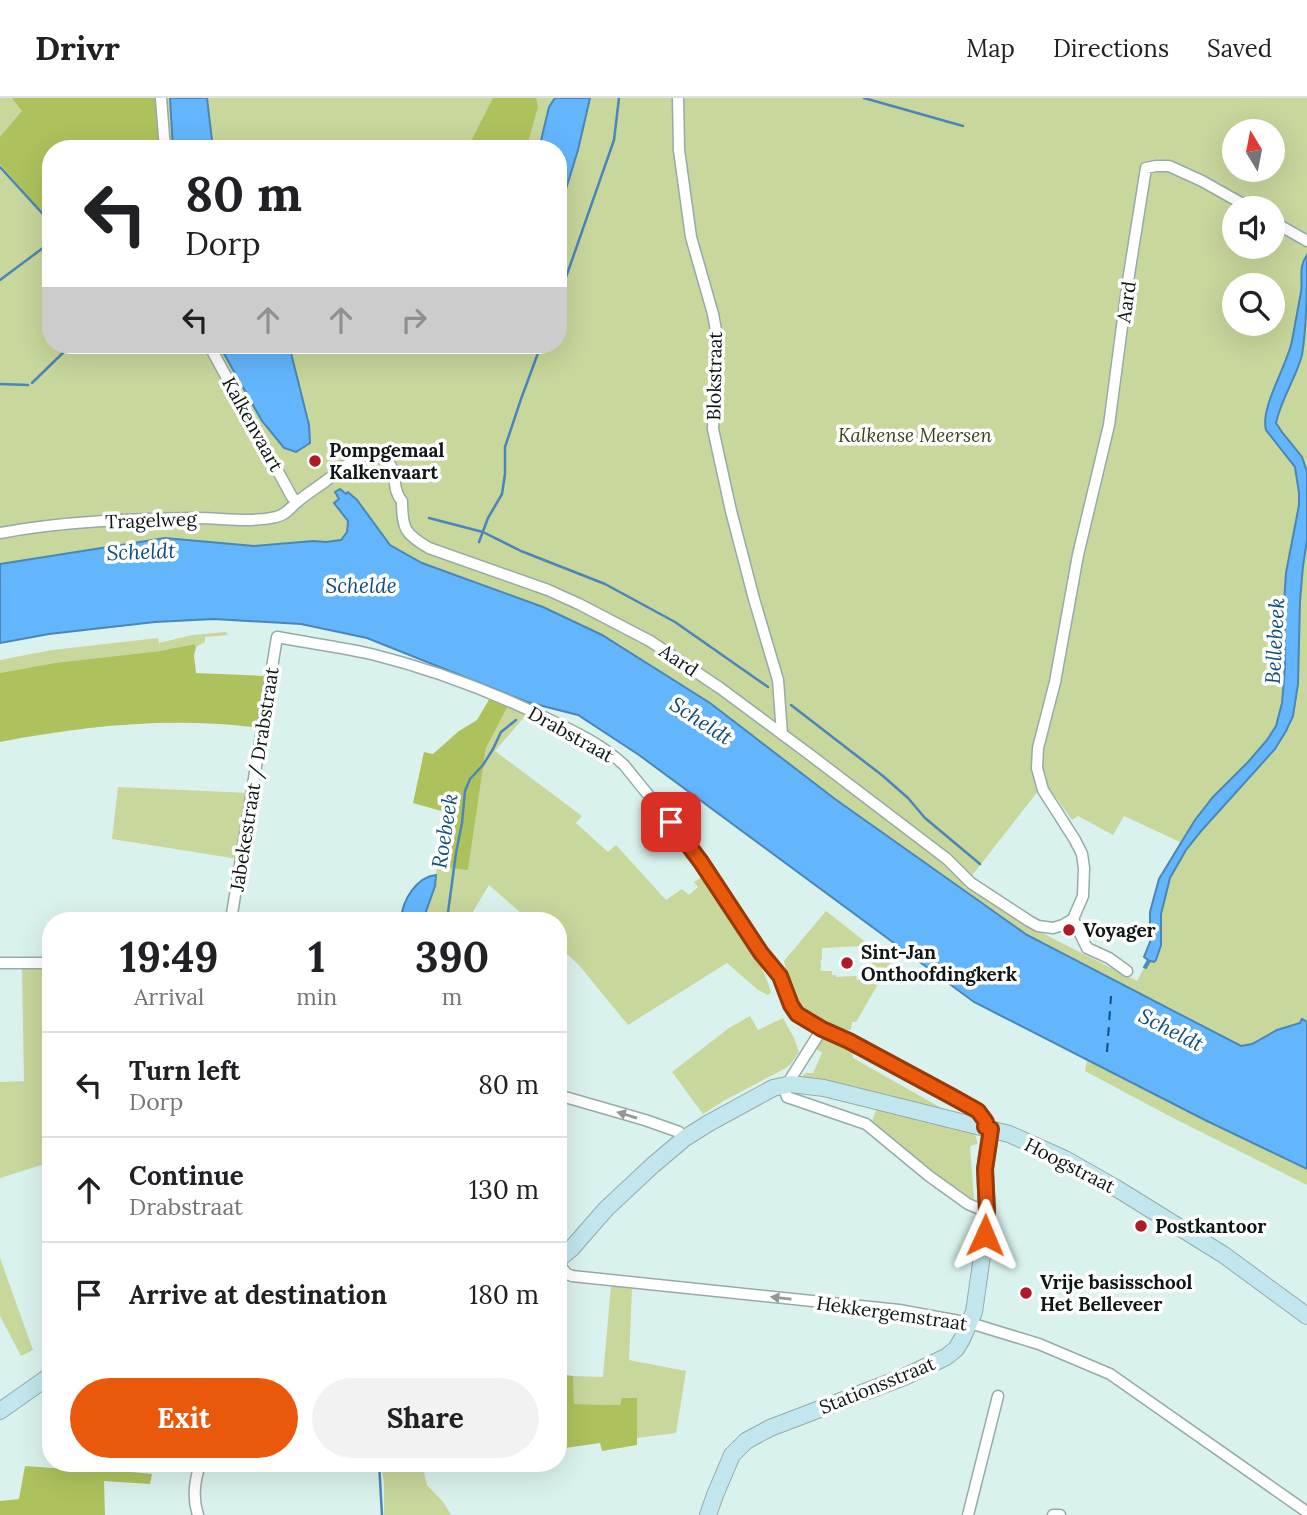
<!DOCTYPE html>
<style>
body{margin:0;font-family:Lora,serif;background:#f2f2f2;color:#202124;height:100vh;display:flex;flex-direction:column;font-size:26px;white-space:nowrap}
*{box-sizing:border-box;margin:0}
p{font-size:23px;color:#757577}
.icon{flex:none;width:38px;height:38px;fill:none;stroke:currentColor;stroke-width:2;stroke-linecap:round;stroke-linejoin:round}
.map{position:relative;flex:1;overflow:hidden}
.side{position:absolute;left:42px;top:814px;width:525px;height:560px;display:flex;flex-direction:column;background:#fff;border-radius:28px;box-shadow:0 7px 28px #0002}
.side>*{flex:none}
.top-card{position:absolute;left:42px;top:42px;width:525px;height:214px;border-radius:28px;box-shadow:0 7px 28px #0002;background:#fff;color:#202124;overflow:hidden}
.needle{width:46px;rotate:350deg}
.controls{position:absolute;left:1222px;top:21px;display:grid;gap:14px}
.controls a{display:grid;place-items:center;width:63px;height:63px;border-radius:50%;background:#fff;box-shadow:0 7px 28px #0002;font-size:35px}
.pin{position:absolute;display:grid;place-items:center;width:60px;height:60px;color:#fff;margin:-30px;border-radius:14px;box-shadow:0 4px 10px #0006}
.me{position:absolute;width:77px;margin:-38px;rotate:1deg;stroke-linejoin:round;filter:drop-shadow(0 0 5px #0008)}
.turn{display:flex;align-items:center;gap:24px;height:147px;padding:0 28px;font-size:32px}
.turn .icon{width:91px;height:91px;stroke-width:2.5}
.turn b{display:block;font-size:49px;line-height:60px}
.lanes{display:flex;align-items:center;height:66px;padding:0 28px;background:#0003;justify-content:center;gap:35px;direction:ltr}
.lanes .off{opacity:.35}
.eta{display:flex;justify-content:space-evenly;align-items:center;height:119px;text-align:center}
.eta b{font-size:42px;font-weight:800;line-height:49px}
.action{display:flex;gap:14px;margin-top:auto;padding:14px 28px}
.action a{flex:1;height:80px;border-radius:42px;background:#ea580c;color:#fff;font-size:28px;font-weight:800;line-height:80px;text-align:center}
.action a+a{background:#f2f2f2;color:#202124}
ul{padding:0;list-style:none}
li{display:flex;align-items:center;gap:21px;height:105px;padding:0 28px;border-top:2px solid #e0e0e0}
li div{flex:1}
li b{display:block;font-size:26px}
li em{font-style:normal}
header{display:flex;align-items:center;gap:42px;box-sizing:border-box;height:98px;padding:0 35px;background:#fff;border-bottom:2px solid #e0e0e0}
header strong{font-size:33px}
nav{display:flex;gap:38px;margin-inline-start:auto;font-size:24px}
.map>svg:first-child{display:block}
</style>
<header>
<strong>Drivr</strong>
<nav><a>Map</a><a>Directions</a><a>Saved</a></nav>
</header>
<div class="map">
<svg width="1307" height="1417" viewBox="0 0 1307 1417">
<rect width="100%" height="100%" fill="#daf2ed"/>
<g fill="#c8d79c" fill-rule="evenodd">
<path d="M0,0h1307v924l-5,-2 -2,3 -23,7 -25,14 -11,2 -214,-111 -192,-136 -125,-96 -108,-68 -59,-28 -121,-44 -32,-18 -33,-45 -8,-8 -10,5v2l-4,4 13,18 -1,11 -6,8 -15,2 -13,-1 -59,5 -89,-8 -165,26zM1234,33h38v39h-38zM51,51h507v196h-507zM1234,110h38v39h-38zM1234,187h38v39h-38zM1042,688l7,2 23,32 6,-4 35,19 11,-19 56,26 -21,37 -9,33v30l-6,15 4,3 -11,21 -101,-51 -66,-52z"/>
<polygon points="226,534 228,537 205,539 205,544 196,549 193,546 160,553 54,565 0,575 0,562 52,552 158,540 159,545 192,537"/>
<path d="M508,608l18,9 -31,36 87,65 -6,7 32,29 8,-7 50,55 16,-11 7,6 9,-8 -4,-5 11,-7c24,38 53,75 66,117l-3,3 -10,-5 -31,-27 -99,62 -50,-61 -20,-18v-26h-29l-40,-35 -21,35h-45l12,-34 2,-20 31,3 18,-121z"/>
<polygon points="118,689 248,695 238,761 112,741"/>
<path d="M826,813l65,51 -35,60h-4l-1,8 -14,-1 -37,-21 -6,-7 -10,-40zM864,848l1,5h4v6l4,3 -2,7 1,12 -15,1 -1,-4 -20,1v-2h-4v-4h-10l-2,-2 1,-1v-6l-1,-1 2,-2v-11z"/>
<polygon points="22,870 51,871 51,1064 0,1080 0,984 24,983"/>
<polygon points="750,918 758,932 783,920 794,940 799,954 790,967 784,971 725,1002 703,1016 672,974 729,930"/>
<polygon points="823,938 828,938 852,949 853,960 943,1011 941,1013 805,981 803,977 806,975 813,975 822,955 816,951"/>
<polygon points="1087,962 1205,1022 1307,1071 1307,1087 1171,1019 1085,973"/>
<path d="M877,1009l93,24c6,4 7,7 7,13l-7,2 4,53c-17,-3 -84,-63 -102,-77z"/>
<polygon points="0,1160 33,1252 21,1258 0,1218"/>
<polygon points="611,1187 632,1190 629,1262 686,1273 676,1335 637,1340 636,1300 621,1307 574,1306 573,1278 603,1279"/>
<polygon points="380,1365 422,1365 427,1387 444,1405 451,1417 384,1417 384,1383"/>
</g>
<g fill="#adc25d">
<polygon points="12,0 155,0 159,51 51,51 50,124 0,66 0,39 22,13"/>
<polygon points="493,0 536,0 538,9 526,51 467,51"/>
<path d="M194,546l2,3 -2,9 2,17 69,3 -8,48 -5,3c-84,-10 -169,-1 -252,15v-69l54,-10 106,-12z"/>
<polygon points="490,600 508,608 486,650 468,772 437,768 445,714 413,705 424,654 433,656 459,633 477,622"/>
<polygon points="560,1276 573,1278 574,1306 620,1307 622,1300 637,1300 637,1347 602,1353 600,1345 558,1351"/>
<polygon points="82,1365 110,1365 110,1372 152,1376 150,1386 104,1383 105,1417 0,1417 0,1403 19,1401 25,1368 81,1372"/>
</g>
<g fill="#63b6fc" stroke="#4a86b7" stroke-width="2">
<polygon points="170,0 207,0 213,51 173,51"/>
<polygon points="555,0 590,0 578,52 558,117 558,51 539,51 549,9"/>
<path d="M1307,157c0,33 0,68 -5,100 -6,23 -21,44 -26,68l6,9 20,25 5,15v68l-4,26 -3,35 -2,83 -5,32 -7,15 -11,18 -73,81 -16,20 -16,28 -9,36v31l-5,15 -2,2 -4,-1 -4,7 -2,-1 4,-7 -4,-3 6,-15v-30l9,-33 36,-59 18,-23 36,-36 18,-21 9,-14 6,-23 3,-36 -1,-64 2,-30 13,-68v-12l-4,-26 -29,-37c-6,-23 21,-64 26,-89 3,-16 6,-33 9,-49 2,-14 -3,-25 6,-37z"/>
<polygon points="219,247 289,247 309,327 310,345 296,354 284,350 262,323"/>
<polygon points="340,391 346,396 348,394 357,402 390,447 422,465 543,509 602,537 710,605 835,701 1027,837 1241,948 1252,946 1277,932 1300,925 1302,921 1307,924 1307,1071 1205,1022 974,904 639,657 578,617 527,604 367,540 301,526 214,521 155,524 49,536 0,545 0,466 165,440 254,448 313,443 326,444 341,442 347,434 348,423 334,405 339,401 335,394"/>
<path d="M436,777l-1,11 -12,34h-22c1,-19 15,-43 35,-45z"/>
</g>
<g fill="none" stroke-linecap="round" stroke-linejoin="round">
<g stroke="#4a86b7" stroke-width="2.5">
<polyline points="864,0 963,28"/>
<polyline points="0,69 51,125"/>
<polyline points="0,182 51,144"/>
<polyline points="558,202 614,42 619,0"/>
<polyline points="32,285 71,247"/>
<polyline points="0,286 28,287"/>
<polyline points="429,420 483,434 521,453 605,486 675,524 768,589"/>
<polyline points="479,444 488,420 502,396 505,376 505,349 521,301 541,247"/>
<polyline points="791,607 883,678 908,700 925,720 980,766"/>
<polyline points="447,822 456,755 462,725 465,693 470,681 483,667 493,651 501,634 516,622"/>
<polyline points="379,1365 382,1417"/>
</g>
<polyline stroke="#114e7b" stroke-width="2" stroke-dasharray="9 7" stroke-linecap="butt" points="1107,954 1111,898"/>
<defs>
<g id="street">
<polyline points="161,0 165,51"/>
<polyline points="678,0 679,52 691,139 713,216 717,238 713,331 731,413 754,501 778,582 782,636"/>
<polyline points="1272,123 1307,143"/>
<polyline points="209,247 292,399 297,404"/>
<path d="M0,435c64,-12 131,-14 197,-15 25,0 54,5 79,-1 10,-2 14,-9 21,-15 9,-8 21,-15 30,-22 10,-7 20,-17 31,-22 5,-2 11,-3 16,-2 29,4 14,31 28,45 0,28 3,33 27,47l119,42 31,14 71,37 70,47 89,66 138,105 24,24 58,38 9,5 15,2 10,-3 10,-6 10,-23 1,-28 -2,-14 -7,-14 -32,-50 -6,-22 1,-20 17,-66 23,-127 31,-130 19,-144 18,-113 10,-2h13l33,15 48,27"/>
<polyline points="1073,821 1087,850 1109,860 1127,873"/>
<path d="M231,822l46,-283c31,6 64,10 94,17 61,15 119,37 175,64 27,13 56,26 78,47l61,75 16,22 60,91 19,23 11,29 7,9 24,15 27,12 53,27 76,43 8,11 -1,5"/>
<polyline points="0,865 51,865"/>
<polyline points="791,986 791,980 822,931"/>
<polyline points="783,987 787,999 866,1026 929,1078 968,1106 987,1114"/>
<polyline points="558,997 645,1022 679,1034 685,1040"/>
<polyline points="558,1165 567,1176 572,1178 899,1212 970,1225 1039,1246 1110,1276 1307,1414"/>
<path d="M198,1417c-6,-18 -3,-34 2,-52"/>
<polyline points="968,1417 998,1298"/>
<polyline points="1053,1417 1060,1417"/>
</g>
<g id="secondary">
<polyline points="558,1162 571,1151 606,1111 653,1067 685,1040 709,1025 773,990 791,986 824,990 1009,1036 1065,1061 1116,1090 1224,1157 1307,1218"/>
<polyline points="0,1313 51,1277"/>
<polyline points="708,1417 715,1397 732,1357 746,1343 770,1330 904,1279 946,1259 956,1251 962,1241 974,1214 985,1137 987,1114 985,1071 991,1031"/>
</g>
</defs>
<use href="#street" stroke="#95aba7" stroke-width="13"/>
<use href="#secondary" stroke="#95aba7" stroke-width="18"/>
<use href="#street" stroke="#fff" stroke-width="10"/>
<use href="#secondary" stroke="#c2e6ee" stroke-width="16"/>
</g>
<defs><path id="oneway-solid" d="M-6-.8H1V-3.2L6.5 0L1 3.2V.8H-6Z" transform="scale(1.75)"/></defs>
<g fill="#939796">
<use href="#oneway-solid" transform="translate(627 1017) rotate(-163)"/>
<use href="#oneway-solid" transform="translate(781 1200) rotate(-174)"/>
</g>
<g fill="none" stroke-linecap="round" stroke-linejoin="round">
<defs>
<polyline id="route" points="671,724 701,764 761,855 780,878 791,907 797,916 822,931 849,943 951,998 978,1013 986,1024 985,1029 991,1031 985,1071 987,1114 985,1137"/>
</defs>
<use href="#route" stroke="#983908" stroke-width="18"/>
<use href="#route" stroke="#ea580c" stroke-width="12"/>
</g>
<g fill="#ae1b26" stroke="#fff" stroke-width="2.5">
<circle cx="315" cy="363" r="7"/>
<circle cx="1069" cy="832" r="7"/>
<circle cx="847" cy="865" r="7"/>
<circle cx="1141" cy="1128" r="7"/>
<circle cx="1026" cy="1195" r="7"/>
</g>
<g text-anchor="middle" stroke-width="7" stroke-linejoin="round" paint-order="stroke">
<g font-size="19" fill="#0e1715" stroke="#fff">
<text transform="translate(1126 204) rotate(-82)" y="7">Aard</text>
<text transform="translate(714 278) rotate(-89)" y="7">Blokstraat</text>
<text transform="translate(253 326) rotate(61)" y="7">Kalkenvaart</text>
<text transform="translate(151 422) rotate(-2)" y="7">Tragelweg</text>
<text transform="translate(679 562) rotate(34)" y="7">Aard</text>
<text transform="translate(571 636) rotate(29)" y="7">Drabstraat</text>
<text transform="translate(254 681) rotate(-81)" y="7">Jabekestraat / Drabstraat</text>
<text transform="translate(1070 1067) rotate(27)" y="7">Hoogstraat</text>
<text transform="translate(892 1215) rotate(8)" y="7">Hekkergemstraat</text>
<text transform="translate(877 1287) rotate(-22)" y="7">Stationsstraat</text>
</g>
<g font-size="19" font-style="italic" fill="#394117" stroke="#fff">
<text x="915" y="344">Kalkense Meersen</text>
</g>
<g font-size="19" font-weight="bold" fill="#0e1715" stroke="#fff" text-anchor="start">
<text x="329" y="359">Pompgemaal<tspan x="329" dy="22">Kalkenvaart</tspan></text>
<text x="1083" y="839">Voyager</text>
<text x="861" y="861">Sint-Jan<tspan x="861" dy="22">Onthoofdingkerk</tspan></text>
<text x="1155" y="1135">Postkantoor</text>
<text x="1040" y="1191">Vrije basisschool<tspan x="1040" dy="22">Het Belleveer</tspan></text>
</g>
<g font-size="21" font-style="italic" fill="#114e7b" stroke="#fff">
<text transform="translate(141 454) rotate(-2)" y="7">Scheldt</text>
<text x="361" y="495">Schelde</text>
<text transform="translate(1275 543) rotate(-87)" y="7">Bellebeek</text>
<text transform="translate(701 623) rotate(33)" y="7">Scheldt</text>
<text transform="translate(445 733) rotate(-81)" y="7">Roebeek</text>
<text transform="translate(1171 932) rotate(27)" y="7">Scheldt</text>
</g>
</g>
</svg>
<div class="controls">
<a><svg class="needle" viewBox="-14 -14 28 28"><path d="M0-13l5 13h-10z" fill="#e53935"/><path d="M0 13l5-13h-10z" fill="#757577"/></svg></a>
<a><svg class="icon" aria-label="sound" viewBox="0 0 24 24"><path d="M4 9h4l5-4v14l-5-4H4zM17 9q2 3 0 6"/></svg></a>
<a><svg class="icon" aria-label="search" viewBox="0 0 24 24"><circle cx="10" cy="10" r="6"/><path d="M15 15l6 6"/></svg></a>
</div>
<div class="pin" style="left:671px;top:724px;background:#d93025"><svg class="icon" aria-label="arrive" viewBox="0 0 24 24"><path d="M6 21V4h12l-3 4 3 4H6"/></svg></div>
<svg class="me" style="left:985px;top:1137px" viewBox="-20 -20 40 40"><path d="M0-17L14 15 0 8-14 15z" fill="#ea580c" stroke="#fff" stroke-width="4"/></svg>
<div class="top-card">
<div class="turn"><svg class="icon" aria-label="left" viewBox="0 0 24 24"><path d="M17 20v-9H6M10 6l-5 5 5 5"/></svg><div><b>80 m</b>Dorp</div></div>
<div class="lanes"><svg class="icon" aria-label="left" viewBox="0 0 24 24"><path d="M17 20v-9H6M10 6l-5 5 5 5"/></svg><svg class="icon off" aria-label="ahead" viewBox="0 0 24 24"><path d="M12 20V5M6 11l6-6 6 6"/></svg><svg class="icon off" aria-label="ahead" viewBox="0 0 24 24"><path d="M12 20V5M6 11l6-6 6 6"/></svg><svg class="icon off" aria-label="right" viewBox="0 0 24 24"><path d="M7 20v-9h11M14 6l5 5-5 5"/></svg></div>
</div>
<section class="side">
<div class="eta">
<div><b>19:49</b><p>Arrival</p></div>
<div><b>1</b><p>min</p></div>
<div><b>390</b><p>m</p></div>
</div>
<ul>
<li><svg class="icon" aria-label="left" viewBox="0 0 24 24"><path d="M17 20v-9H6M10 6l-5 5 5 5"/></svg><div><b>Turn left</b><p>Dorp</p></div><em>80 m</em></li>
<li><svg class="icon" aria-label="ahead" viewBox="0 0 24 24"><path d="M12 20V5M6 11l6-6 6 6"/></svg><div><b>Continue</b><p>Drabstraat</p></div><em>130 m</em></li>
<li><svg class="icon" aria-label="arrive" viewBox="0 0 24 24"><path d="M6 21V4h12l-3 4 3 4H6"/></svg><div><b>Arrive at destination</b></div><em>180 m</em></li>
</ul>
<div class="action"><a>Exit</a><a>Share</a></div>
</section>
</div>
